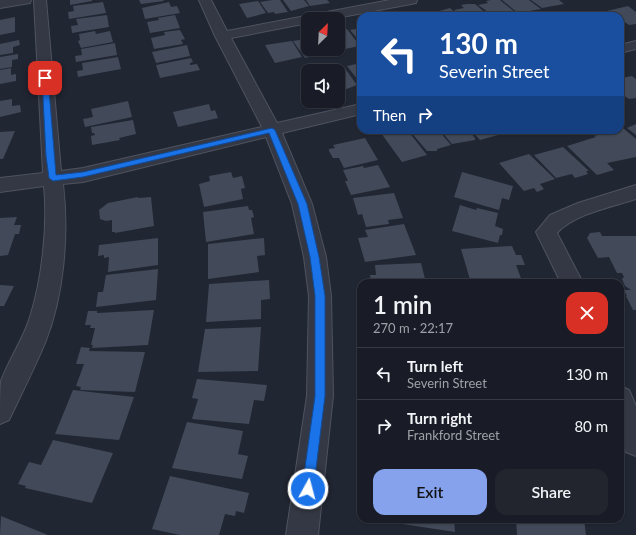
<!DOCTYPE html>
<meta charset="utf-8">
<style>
body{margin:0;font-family:Lato,sans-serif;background:#22252e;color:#f1f3f6;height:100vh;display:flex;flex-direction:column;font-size:15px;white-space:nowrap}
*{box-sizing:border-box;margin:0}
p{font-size:13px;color:#9fa1a7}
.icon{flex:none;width:22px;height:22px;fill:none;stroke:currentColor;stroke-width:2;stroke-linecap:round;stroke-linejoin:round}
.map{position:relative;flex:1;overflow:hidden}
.drawer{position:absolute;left:357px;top:279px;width:267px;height:244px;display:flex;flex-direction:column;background:#191c26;border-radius:12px;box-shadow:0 1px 3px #0004,0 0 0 1px #373a43}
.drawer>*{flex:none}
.guide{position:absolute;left:357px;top:12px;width:267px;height:122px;border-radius:12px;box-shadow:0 1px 3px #0004,0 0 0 1px #373a43;background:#1a4fa0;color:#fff;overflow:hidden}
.needle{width:26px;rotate:24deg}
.buttons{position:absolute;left:301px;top:12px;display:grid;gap:8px}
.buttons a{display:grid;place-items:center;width:44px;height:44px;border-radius:8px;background:#191c26;box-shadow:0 1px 3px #0004,0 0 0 1px #373a43;font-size:20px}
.pin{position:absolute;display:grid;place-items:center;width:34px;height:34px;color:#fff;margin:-17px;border-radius:8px;box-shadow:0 2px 6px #0006}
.me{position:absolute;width:44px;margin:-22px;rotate:7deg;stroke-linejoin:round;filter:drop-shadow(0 0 3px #0008)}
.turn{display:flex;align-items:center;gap:14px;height:84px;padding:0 16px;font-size:18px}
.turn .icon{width:52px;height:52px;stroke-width:2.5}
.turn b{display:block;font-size:28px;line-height:34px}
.then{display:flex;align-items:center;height:38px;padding:0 16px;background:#0003;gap:8px;font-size:15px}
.round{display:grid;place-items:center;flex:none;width:42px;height:42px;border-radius:12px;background:#22252e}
.summary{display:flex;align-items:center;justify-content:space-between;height:68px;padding:0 16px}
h1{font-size:24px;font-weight:600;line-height:30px}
.action{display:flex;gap:8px;margin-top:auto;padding:8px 16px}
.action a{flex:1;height:46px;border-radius:12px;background:#87a2ed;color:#111;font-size:16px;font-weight:600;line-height:46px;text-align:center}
.action a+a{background:#22252e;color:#f1f3f6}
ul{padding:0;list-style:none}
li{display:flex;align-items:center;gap:12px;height:52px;padding:0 16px;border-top:1px solid #373a43}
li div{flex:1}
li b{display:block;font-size:15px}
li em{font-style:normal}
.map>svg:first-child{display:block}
</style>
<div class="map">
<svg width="636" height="535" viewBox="0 0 636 535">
<rect width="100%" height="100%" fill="#212633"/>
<g fill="#424958">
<polygon points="70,0 92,0 92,1 70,5"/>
<polygon points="139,0 163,0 164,1 141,4"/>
<polygon points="272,0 280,0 288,12 275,14 274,12 268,13 260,2"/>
<polygon points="283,0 304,0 309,6 291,11"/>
<polygon points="306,0 327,0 330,3 310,6"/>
<polygon points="491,0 500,0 516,13 494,16 478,5 488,3 486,1"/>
<polygon points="502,0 529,0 541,9 518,13"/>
<polygon points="531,0 559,0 564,4 542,8"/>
<polygon points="258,1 266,13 247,18 239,4"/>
<polygon points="103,2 106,13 69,19 68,12 74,11 73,6"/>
<polygon points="169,2 171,7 177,6 180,13 145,19 142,8"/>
<polygon points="467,4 475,4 489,16 461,16 454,10 464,8 461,5"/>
<polygon points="628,6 636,12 636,24 629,25 620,19 620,16 615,16 607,11"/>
<polygon points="450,8 459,16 431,16 429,14"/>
<polygon points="606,12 612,16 590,16 590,15"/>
<polygon points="107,15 109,27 72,33 71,26 78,25 76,19"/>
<polygon points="175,15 180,28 150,33 147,22 159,20 158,18"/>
<polygon points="15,17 15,32 0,35 0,20"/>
<polygon points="361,28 361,43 350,30"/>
<polygon points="347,29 360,46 335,51 333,49 338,49 338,30 339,31"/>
<polygon points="180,30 185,39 181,40 183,44 154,49 151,38 165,35 164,32"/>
<polygon points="95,31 96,34 110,31 113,42 81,48 78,41 80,40 79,34"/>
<polygon points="308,35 308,49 330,49 332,52 305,58 293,41 306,39 304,36"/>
<polygon points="19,40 20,45 13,47 13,53 0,55 0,44"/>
<polygon points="292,41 302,57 275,63 265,45"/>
<polygon points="115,43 117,55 76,62 75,56 82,55 81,49"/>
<polygon points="187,45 190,56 156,63 152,52"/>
<polygon points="18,54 18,59 12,60 12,67 0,69 0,57"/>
<polygon points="118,57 121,69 78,77 77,71 83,70 82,63"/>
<polygon points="191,58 193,62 190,63 190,65 197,64 200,70 160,78 156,65"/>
<polygon points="361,63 361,84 347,66"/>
<polygon points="344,67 357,85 344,90 338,89 338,71 329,70"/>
<polygon points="11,68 11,75 16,74 16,81 0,84 0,70"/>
<polygon points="632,76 636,79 636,98 629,99 620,93 620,77 622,78"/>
<polygon points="12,99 12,106 20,105 21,112 0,117 0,101"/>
<polygon points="128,101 132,117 85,127 83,119 93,117 91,109"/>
<polygon points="209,104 211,111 215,110 218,118 178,127 173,112"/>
<polygon points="133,120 136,134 119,138 120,140 92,145 91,136 95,135 94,133 92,133 91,127"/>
<polygon points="636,124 636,135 627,128"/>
<polygon points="620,128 623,128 636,139 636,157 607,163 614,170 597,175 567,146 596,137 594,136 614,130 620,130"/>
<polygon points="392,130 399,130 401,133 408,131 427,155 402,162 381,133"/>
<polygon points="413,130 438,130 451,145 437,149 437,151 427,151 410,131"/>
<polygon points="440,130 468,130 475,138 475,140 452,144"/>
<polygon points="471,130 507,130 509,132 480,140"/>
<polygon points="15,131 3,159 0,159 0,132"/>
<polygon points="365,138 378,160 344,168 339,158 333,158 329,151 329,149 335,148 333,145"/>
<polygon points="563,147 589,171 586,171 588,174 575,178 572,174 556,178 534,155"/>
<polygon points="529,154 555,179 540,184 544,189 537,192 534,188 524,191 499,163"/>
<polygon points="378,165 390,187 351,195 345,181 348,181 343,170 363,166 364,168"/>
<polygon points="231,172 233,178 242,176 245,188 241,189 243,199 204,207 199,184 210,181 209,176"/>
<polygon points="462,172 513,186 509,200 502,198 499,210 454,197"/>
<polygon points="394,193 403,218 388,220 389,224 366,227 362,214 358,215 353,198"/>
<polygon points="138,197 138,198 151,197 154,226 115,233 115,232 112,232 112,220 106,221 100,219 99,210 108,203"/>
<polygon points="460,205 476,210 477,208 498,213 495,226 503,229 502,235 500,235 498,243 452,231"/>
<polygon points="248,206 249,210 252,210 254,217 251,218 254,234 206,242 203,212"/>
<polygon points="17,217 14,225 21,225 19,234 15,234 8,255 0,256 0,218"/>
<polygon points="404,224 416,255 365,262 358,238 368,237 365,230"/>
<polygon points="600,232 602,236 636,236 636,272 631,272 636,272 636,310 633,310 626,296 627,296 624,290 631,290 625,286 622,279 624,277 622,273 617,273 609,257 598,258 587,238 590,233"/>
<polygon points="158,238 158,265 108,272 109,257 104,258 104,255 98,256 99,245"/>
<polygon points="264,238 265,255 257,256 259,272 208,279 208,244"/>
<polygon points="512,246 516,255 521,255 525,265 516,265 522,281 471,283 461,249"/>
<polygon points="421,263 426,283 371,283 370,275 376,275 375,265"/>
<polygon points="158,269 156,300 96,307 98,292 103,292 106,275"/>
<polygon points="269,280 270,299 261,300 261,319 206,322 209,284"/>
<polygon points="0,285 14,286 4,306 0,306"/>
<polygon points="154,310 148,345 92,348 93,345 91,345 95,328 90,328 91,325 85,325 88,311 97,311 97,313"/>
<polygon points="261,327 258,371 198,372 205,329"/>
<polygon points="81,347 90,348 89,351 145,352 135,392 80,390 81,387 76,386 84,364 76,364"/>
<polygon points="197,379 267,385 264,401 254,400 249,424 192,419 198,399 192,398"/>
<polygon points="73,390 134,397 119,440 55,434"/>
<polygon points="187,422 243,431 238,454 248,456 242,479 172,468"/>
<polygon points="53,440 113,453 92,503 25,488 26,486 18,484 29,462 41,465"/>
<polygon points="170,476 249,493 244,513 236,511 235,516 225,514 219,535 180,535 152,529"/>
<polygon points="1,516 48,535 0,535"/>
<polygon points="389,519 454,519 455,532 389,522"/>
<polygon points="516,519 584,519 586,535 517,535"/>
</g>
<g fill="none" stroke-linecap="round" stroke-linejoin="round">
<defs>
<g id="minor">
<polygon points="0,0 31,0 30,3 0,8"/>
<path d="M34,0h12l15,171 22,-3 179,-41 -47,-91 -16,-36h12l16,31 163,-31h27l-1,3 -5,1 -80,15h-23v4l-77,15 46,85 84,-19v10l-79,19 30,71 14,53 5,39 2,100 -15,139h-32l21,-139 2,-100 -5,-39 -12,-53 -26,-67 -183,45 -20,2c6,50 1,112 -18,159 -11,26 -24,52 -36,77l-9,4c0,-11 0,-33 1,-43 8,-22 22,-41 29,-64 12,-38 18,-90 14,-131l-44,6v-14l43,-5z"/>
<polygon points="636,41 636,49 620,53 620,45"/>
<path d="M636,185v14c-24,8 -62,15 -79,34l26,50h-22l-25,-51 14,-17 28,-12z"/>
<polygon points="620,386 629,390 636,406 636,456 626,452 620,436"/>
</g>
</defs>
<use href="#minor" stroke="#4e535f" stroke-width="2"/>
<use href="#minor" fill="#343844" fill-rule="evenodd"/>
</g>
<polygon fill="#1a73e8" stroke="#114b97" points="45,76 48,78 56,175 83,172 272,128 275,130 307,204 319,257 325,296 325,396 313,493 308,495 304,493 302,489 315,396 315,296 310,257 298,204 269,133 83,177 53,181 49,178 46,156 42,78"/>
</svg>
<div class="buttons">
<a><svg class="needle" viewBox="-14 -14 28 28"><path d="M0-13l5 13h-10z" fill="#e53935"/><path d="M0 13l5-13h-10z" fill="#9fa1a7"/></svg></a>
<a><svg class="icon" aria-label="sound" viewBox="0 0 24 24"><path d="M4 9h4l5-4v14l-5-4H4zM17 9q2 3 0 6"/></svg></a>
</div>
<div class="pin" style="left:45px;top:78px;background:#d93025"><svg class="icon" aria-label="arrive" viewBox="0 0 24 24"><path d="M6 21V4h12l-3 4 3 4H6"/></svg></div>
<svg class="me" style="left:308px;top:489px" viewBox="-20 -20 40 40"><circle r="17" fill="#1a73e8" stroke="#fff" stroke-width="3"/><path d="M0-11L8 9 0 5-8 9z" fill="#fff"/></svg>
<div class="guide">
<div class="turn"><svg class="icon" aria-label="left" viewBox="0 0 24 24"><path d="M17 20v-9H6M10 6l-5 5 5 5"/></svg><div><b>130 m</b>Severin Street</div></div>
<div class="then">Then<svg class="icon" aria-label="right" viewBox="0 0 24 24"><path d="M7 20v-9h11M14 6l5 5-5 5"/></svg></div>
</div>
<section class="drawer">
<div class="summary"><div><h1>1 min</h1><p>270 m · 22:17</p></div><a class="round" style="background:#d93025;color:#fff"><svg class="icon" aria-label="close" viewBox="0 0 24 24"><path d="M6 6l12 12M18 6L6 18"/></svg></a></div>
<ul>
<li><svg class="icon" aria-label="left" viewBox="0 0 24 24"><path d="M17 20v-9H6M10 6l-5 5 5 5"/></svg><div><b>Turn left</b><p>Severin Street</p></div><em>130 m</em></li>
<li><svg class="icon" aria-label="right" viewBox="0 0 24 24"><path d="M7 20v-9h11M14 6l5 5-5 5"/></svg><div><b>Turn right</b><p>Frankford Street</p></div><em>80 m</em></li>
</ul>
<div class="action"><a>Exit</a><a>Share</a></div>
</section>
</div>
